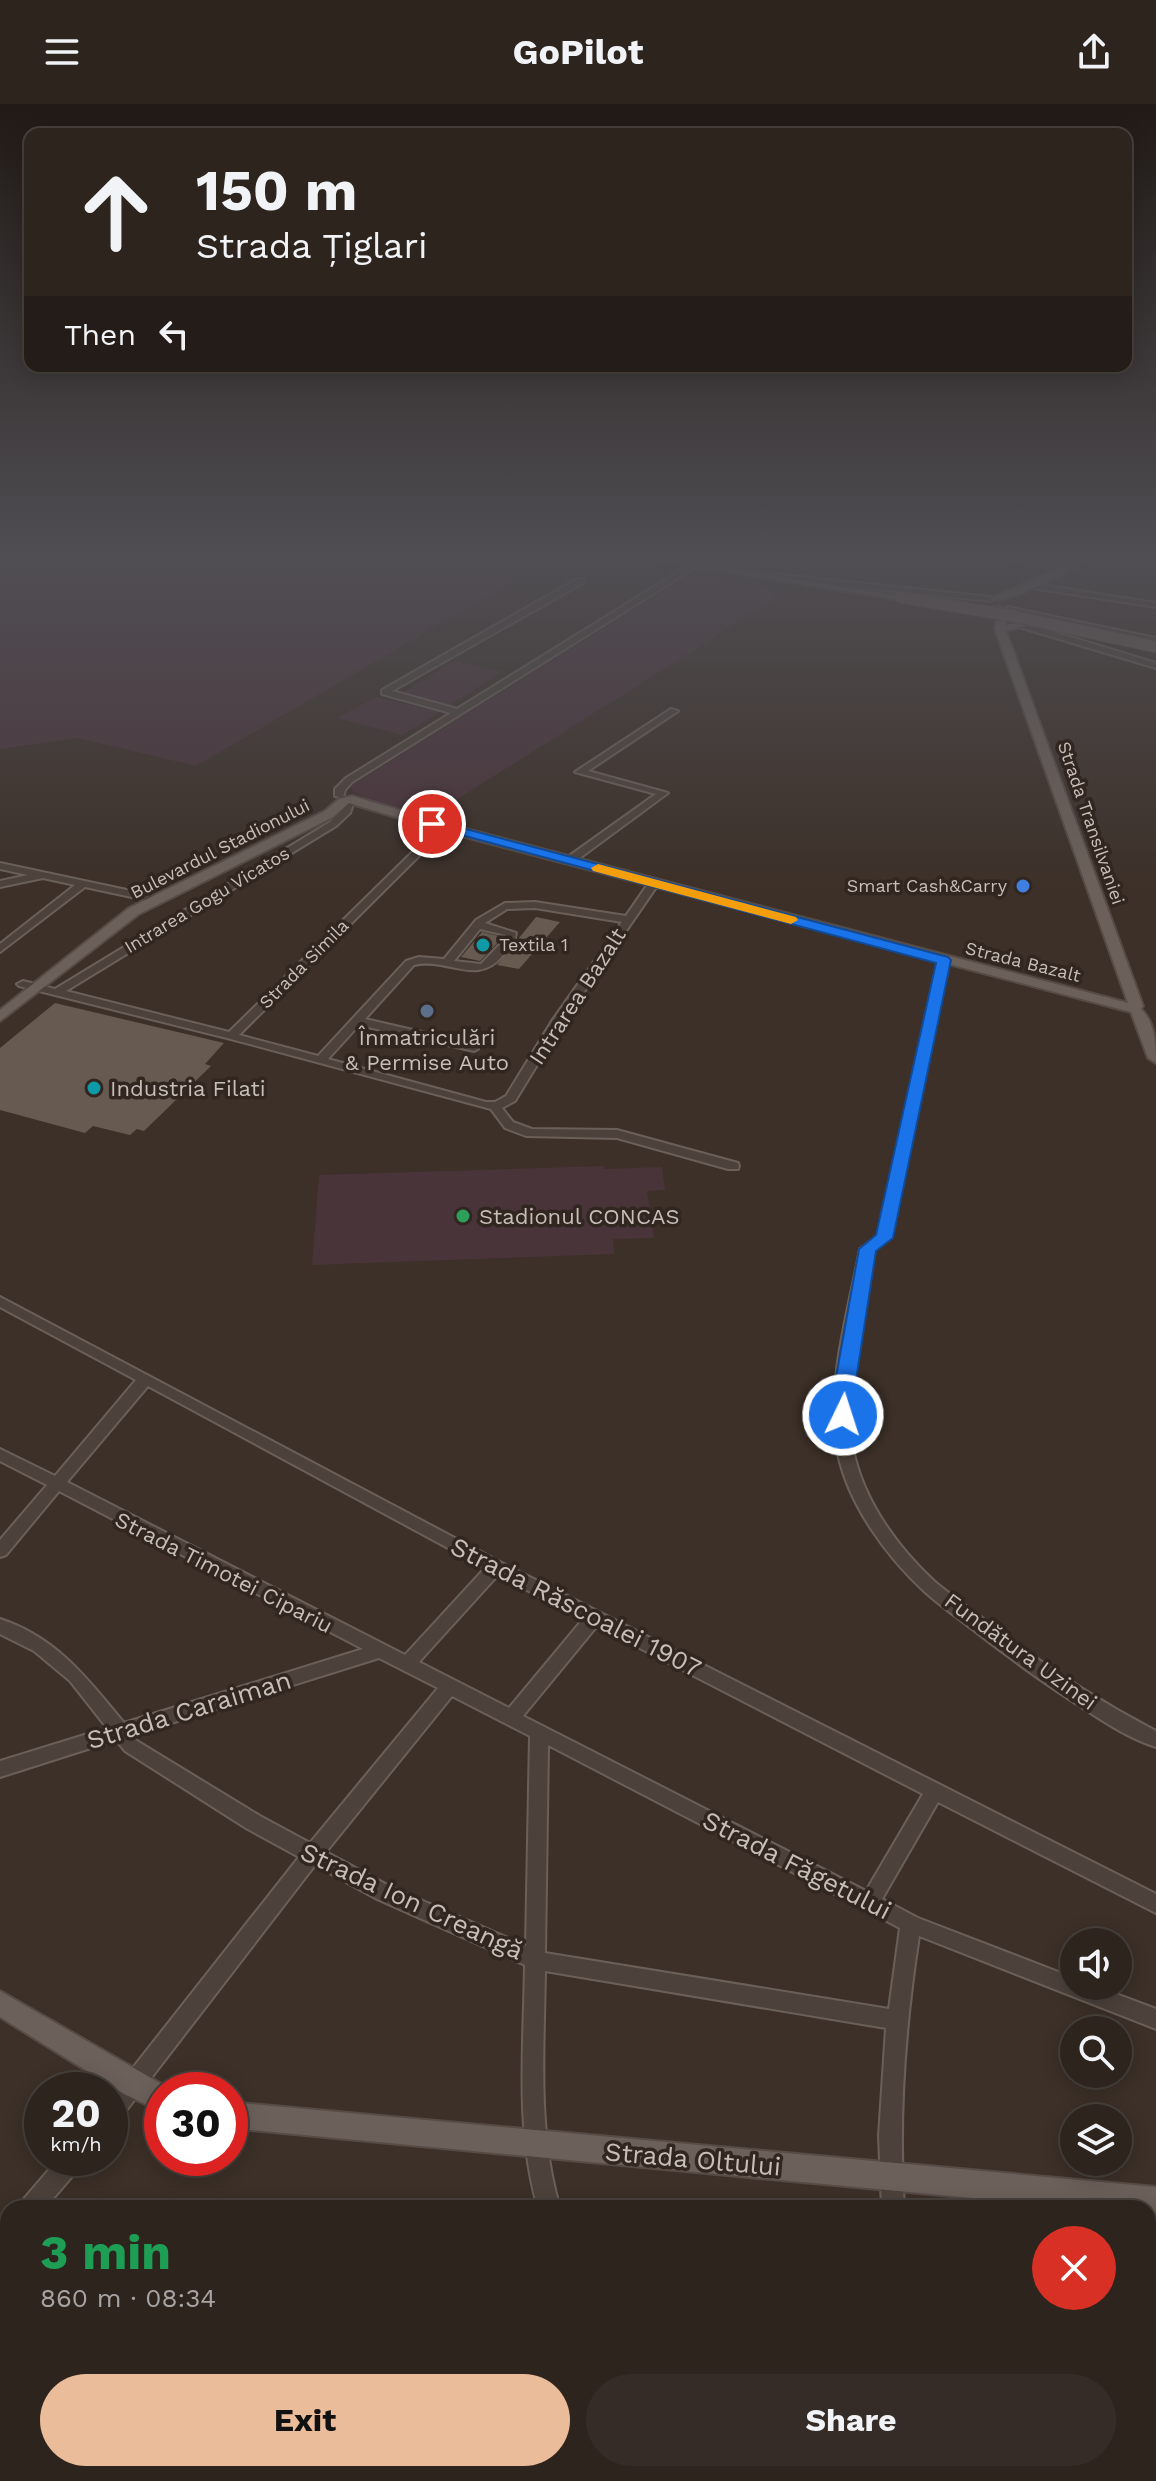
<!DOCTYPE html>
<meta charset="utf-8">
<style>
body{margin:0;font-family:"Work Sans",sans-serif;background:#352c27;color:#f1f3f6;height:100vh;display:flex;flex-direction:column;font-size:30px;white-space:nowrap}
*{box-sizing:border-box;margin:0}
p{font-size:26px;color:#a7a4a4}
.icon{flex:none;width:44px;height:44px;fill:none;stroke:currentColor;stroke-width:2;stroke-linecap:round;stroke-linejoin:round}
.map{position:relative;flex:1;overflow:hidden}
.side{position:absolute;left:0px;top:2096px;width:1156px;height:282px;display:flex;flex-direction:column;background:#2d241e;border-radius:24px 24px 0 0;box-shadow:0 4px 20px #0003,0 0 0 2px #48413c}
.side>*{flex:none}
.guide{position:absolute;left:24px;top:24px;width:1108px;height:244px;border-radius:16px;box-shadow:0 4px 20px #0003,0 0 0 2px #48413c;background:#2d241e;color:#f1f3f6;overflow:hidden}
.controls{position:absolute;left:1060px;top:1824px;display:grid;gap:16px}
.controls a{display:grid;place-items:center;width:72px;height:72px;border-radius:50%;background:#2d241e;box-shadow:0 4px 20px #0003,0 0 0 2px #48413c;font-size:40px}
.speed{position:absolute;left:24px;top:1968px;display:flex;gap:16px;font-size:40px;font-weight:700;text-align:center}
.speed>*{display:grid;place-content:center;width:104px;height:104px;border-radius:50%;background:#2d241e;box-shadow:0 4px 20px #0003,0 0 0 2px #48413c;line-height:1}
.speed small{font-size:20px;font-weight:400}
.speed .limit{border:12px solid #d22;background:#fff;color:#111}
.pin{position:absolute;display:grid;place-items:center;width:68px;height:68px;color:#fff;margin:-34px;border:4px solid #fff;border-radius:50%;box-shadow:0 2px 8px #0007}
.me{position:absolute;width:88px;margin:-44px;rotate:4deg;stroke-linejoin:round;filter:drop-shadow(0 0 6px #0008)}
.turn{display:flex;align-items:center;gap:28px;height:168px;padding:0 40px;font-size:36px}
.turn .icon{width:104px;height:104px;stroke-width:2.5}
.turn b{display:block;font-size:56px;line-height:68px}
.then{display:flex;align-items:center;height:76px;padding:0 40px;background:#0003;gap:16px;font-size:30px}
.round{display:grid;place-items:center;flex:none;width:84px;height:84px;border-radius:42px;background:#352c27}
.head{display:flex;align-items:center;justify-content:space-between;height:136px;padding:0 40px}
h1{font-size:48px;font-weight:700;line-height:60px;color:#1e9e55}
.action{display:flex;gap:16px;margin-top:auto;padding:16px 40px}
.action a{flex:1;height:92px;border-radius:48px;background:#ebbc99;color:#111;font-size:32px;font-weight:700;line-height:92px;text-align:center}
.action a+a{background:#352c27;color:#f1f3f6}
header{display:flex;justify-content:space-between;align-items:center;height:104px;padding:0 40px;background:#2d241e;font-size:36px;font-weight:700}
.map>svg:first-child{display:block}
</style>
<header><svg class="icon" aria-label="menu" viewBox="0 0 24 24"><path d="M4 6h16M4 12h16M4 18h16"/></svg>GoPilot<svg class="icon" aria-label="share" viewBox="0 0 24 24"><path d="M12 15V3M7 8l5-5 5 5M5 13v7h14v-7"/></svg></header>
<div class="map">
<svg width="1156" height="2377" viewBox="0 0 1156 2377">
<rect width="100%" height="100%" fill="#3c3028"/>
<g fill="#49343a">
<polygon points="0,452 557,452 196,662 78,634 0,645"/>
<polygon points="692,470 776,487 774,496 429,713 384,703 352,687 350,682"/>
<polygon points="454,557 503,567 449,602 399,591"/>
<polygon points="376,593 440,608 402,631 337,614"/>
<polygon points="603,1062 604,1065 662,1063 665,1086 647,1087 654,1134 613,1135 614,1150 312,1161 319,1071"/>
</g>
<g fill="#675a51">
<polygon points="536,813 560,818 519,865 497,861"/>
<polygon points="482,828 503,833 480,857 461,853"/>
<polygon points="55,899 224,939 205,960 211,962 144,1027 137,1025 130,1031 93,1022 85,1029 0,1006 0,944"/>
</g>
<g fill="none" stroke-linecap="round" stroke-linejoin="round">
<defs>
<g id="minor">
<polygon points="992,452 1006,452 1069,465 1065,467"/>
<polygon points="686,463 693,465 352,678 345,686 343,694 335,692 335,685 346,674 451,609 382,590 382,586 577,475 583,475 583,479 392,587 457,605"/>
<polygon points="756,468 990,493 994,495 990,497 753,472 753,468"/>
<polygon points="1035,480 1156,499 1156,503 1032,484 1031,482"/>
<polygon points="993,503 1005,513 1156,559 1156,564 999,517 989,505"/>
<polygon points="1008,503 1156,534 1156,538 1005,507 1004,505"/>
<polygon points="671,605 678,607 588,667 668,689 573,759 565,759 565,755 656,690 575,668"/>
<path d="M346,695l8,2 -4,12 -14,13 -270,165 163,41 211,-207h6v4l-207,206 79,21 88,-95 13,-4 25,2 32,-39 29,-17 30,-1 91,14 24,-35h8l1,2 -95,138 -49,80 -13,7 11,14 19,7 85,1 121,33 1,3 -1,3h-10l-111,-31 -91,-2 -21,-8 -14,-19 -264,-71 -208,-52 -2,-2 6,-3 32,8 275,-167 12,-12zM535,804l87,14 -70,99 -46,75 -11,6h-9l-158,-43 31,-34 115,26 4,-2v-4l-113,-26 49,-54c34,-8 63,23 90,-11 5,-6 11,-12 12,-21l-31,-10 22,-14zM480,825l26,6v3l-25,26 -27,-3z"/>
<polygon points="0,759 155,792 160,795 155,798 85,783 0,848 0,840 75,781 43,774 0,783 0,777 28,771 0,765"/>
<path d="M943,853l5,3 -57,278 -18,13c-10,60 -30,125 -22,186 7,56 43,107 84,145 17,14 35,27 53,40 53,42 109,78 168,109v16c-32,-10 -62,-32 -90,-50 -32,-21 -63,-44 -94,-68 -16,-13 -33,-24 -48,-38 -38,-35 -75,-86 -86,-137 -13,-68 10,-139 22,-205l18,-13 60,-276z"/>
<path d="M0,1193l502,266 654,331v19l-218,-111 -56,97 36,19 156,60v8h21l61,23v20l-237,-93c-14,91 -21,180 -15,272h-22l-3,-72 7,-108 -341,-57c-1,79 -8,161 15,237h-22c-23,-78 -14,-162 -13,-243l-148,-66 -62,-34 -197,256 -8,3v-27l189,-240 -53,-29 -121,-77 -9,-11 -116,37v-16l107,-33 -37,-47 -36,-30 -34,-17v-15c56,18 88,60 124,104l239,-74 -304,-158 -53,64 -6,2v-17l47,-55 -47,-24v-12l55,27 81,-96 -136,-73zM148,1282l337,182 -80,87 -338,-173zM498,1471l85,44 -74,89 -90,-46zM597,1522l326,168 -57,97 -343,-175zM379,1554l59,30 -128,155 -50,-27 -123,-75 -4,-6zM452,1592l78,40 -4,210 -135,-59 -65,-35zM548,1641l352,183 -11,81 -344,-56z"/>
<polygon points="59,2054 84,2054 81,2062 45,2104 20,2104 23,2096"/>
<polygon points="8,2120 8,2149 0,2152 0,2123"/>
<polygon points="1156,2332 1156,2356 1148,2359 1148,2335"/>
<polygon points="407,2370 447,2370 444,2377 405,2377"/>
<polygon points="617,2370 641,2370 643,2377 619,2377"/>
<polygon points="964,2370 990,2370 992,2377 967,2377"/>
<polygon points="1067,2370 1106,2370 1103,2377 1065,2377"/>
</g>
<g id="major">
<polygon points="629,452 650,452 905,493 900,496"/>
<path d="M1083,452h11c-15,11 -90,51 -104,43z"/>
<path d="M999,502l5,3 2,16 17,-3 5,3 -22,6 137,375 -2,3c14,13 15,35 15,54l-8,-5 -17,-46 -692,-182 -90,-27 -16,14 -194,97 -139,107v-11l129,-102 196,-97 14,-12 13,-3 95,28 681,179 -133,-374 2,-10 -3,-10z"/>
<polygon points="0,1887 172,1986 162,1986 162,2008 124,1990 0,1913"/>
<polygon points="230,1998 1156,2083 1156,2111 1148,2111 1148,2104 1078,2104 230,2024"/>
</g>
</defs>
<use href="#minor" stroke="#6a6059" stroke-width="4"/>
<use href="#major" stroke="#564b45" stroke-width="4"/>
<use href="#minor" fill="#4d423b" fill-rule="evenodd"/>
<use href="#major" fill="#6c615a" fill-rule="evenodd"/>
<defs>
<polyline id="major-bridge" points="900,493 1013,512 1156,543"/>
</defs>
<use href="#major-bridge" stroke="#564b45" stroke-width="13" stroke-linecap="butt"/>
<use href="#major-bridge" stroke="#6c615a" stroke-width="11"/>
</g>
<linearGradient id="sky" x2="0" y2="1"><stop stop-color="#211a16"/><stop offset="0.58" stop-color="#504e53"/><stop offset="1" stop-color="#504e53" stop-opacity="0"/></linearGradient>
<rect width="1156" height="784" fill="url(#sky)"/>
<polygon fill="#1a73e8" stroke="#114b97" stroke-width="2" points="432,716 948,853 951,856 893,1134 876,1147 850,1315 836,1315 833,1290 859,1145 876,1131 936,859 428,722 426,720"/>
<polygon fill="#f59e0b" points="598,760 796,813 798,816 791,820 593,767 591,764"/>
<circle fill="#3f7fe0" stroke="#322720" stroke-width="3" cx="1023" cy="782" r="8"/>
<g fill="#0f9aa8" stroke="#322720" stroke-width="3">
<circle cx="483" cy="841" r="8"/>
<circle cx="94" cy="984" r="8"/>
</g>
<circle fill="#5c6f8a" stroke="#322720" stroke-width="3" cx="427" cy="907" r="8"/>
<circle fill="#2e9e5b" stroke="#322720" stroke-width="3" cx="463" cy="1112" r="8"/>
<g text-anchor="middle" stroke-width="7" stroke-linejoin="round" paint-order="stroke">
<g font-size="18" fill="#c7beb8" stroke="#322720">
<text transform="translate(1091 719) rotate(71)" y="6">Strada Transilvaniei</text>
<text transform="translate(220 745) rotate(-27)" y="6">Bulevardul Stadionului</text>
<text transform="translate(207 796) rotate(-31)" y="6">Intrarea Gogu Vicatos</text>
<text transform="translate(1023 858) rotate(14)" y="6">Strada Bazalt</text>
<text transform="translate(304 860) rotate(-45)" y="6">Strada Simila</text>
</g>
<g font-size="18" fill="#c7beb8" stroke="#322720" text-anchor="end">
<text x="1007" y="788">Smart Cash&amp;Carry</text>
<text x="499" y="847" text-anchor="start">Textila 1</text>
</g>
<g font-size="22" fill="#c7beb8" stroke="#322720">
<text transform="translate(577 892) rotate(-57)" y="8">Intrarea Bazalt</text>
<text transform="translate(224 1468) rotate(27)" y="8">Strada Timotei Cipariu</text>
<text transform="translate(1021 1547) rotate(36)" y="8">Fundătura Uzinei</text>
</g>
<g font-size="22" fill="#c7beb8" stroke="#322720" text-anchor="start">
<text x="427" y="941" text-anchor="middle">Înmatriculări<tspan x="427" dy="25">&amp; Permise Auto</tspan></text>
<text x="110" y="992">Industria Filati</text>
<text x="479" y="1120">Stadionul CONCAS</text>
</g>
<g font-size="26" fill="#c7beb8" stroke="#322720">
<text transform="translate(576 1503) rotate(27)" y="9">Strada Răscoalei 1907</text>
<text transform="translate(189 1606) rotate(-17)" y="9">Strada Caraiman</text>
<text transform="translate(797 1761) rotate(27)" y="9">Strada Făgetului</text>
<text transform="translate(412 1797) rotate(25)" y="9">Strada Ion Creangă</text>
<text transform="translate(693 2055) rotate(5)" y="9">Strada Oltului</text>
</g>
</g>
</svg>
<div class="controls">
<a><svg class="icon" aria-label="sound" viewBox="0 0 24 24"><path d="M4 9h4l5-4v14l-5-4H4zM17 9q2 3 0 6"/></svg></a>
<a><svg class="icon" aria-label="search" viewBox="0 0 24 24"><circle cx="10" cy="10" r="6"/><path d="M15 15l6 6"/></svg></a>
<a><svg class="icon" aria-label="layers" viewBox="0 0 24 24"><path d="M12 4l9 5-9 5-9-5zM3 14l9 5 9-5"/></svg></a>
</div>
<div class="speed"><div>20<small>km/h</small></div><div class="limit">30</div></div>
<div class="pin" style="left:432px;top:720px;background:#d93025"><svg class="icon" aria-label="arrive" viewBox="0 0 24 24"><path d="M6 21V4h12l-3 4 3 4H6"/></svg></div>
<svg class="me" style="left:843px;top:1311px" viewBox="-20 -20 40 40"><circle r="17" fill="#1a73e8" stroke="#fff" stroke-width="3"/><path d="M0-11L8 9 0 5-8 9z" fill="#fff"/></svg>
<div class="guide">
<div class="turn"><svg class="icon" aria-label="ahead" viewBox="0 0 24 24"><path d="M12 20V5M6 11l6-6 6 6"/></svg><div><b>150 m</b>Strada Țiglari</div></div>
<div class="then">Then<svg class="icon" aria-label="left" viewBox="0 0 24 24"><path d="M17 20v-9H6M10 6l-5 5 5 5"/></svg></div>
</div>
<section class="side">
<div class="head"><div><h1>3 min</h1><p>860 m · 08:34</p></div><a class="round" style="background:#d93025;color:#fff"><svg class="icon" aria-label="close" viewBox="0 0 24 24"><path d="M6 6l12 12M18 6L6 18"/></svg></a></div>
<div class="action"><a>Exit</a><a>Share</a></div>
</section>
</div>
